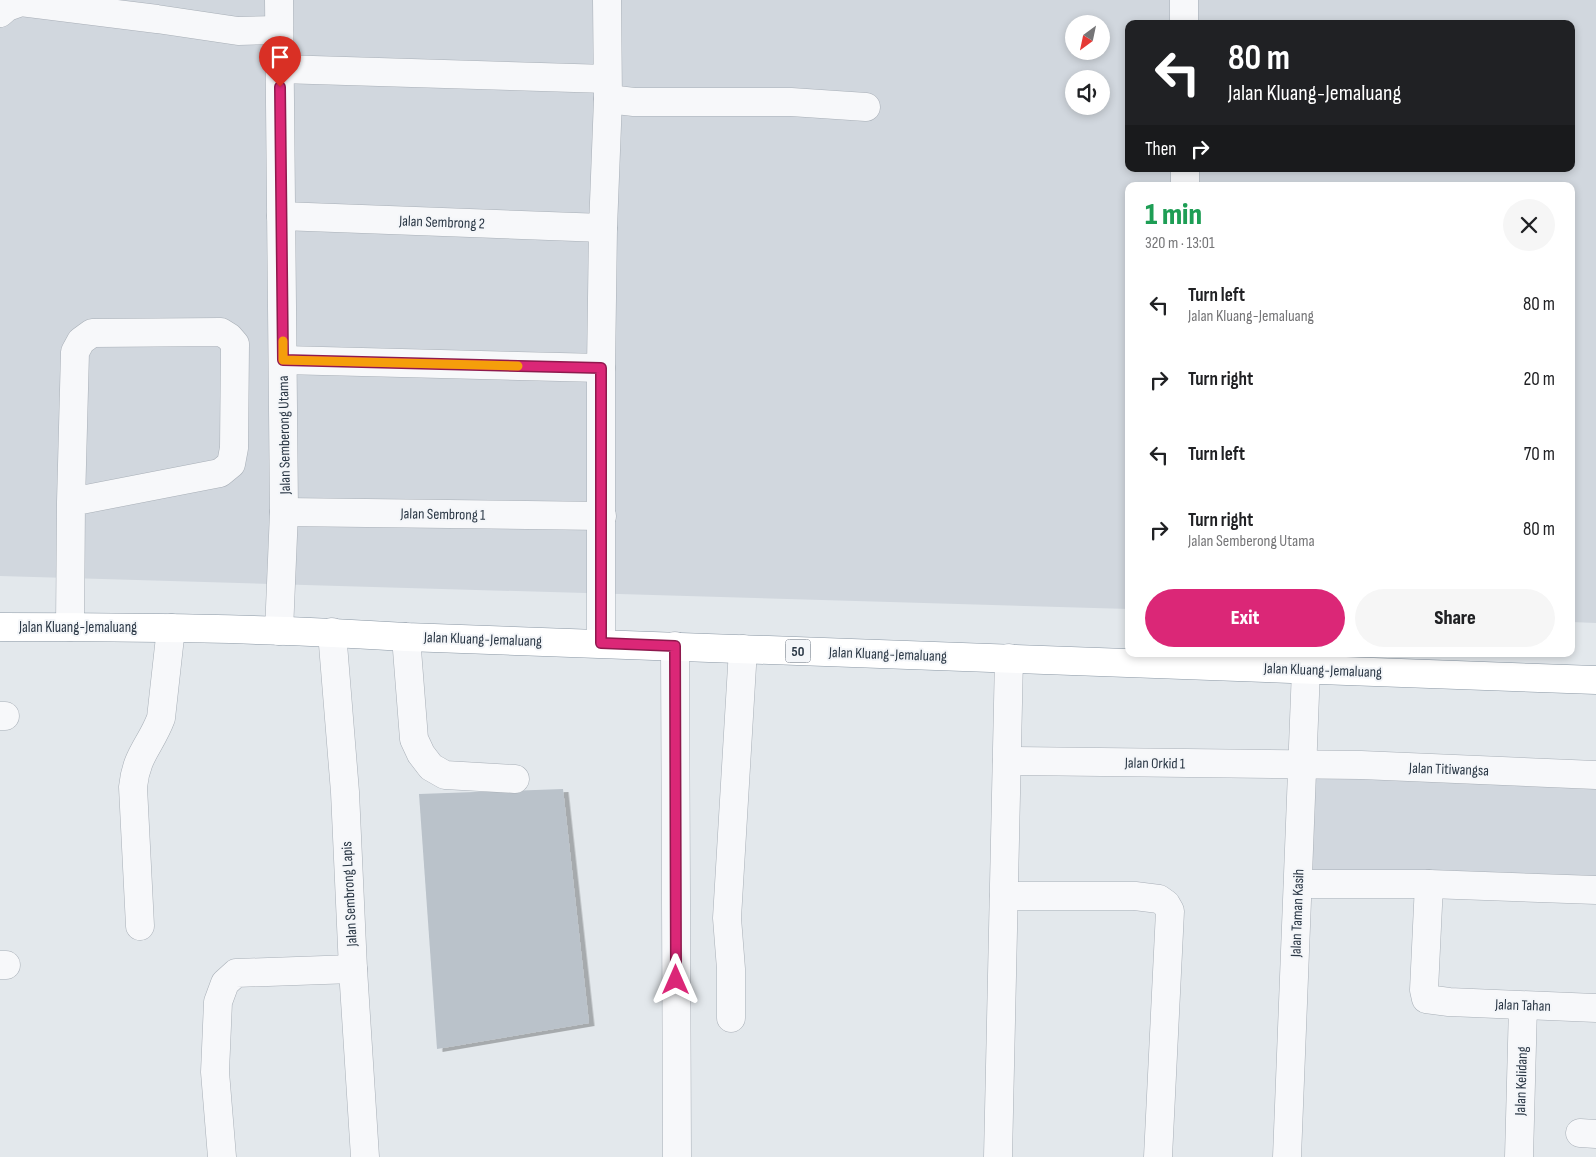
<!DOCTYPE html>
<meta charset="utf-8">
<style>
body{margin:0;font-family:"Sofia Sans Condensed",sans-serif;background:#f6f6f6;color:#202124;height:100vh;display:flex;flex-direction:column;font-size:19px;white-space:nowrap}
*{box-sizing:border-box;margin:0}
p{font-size:16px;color:#757577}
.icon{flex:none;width:28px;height:28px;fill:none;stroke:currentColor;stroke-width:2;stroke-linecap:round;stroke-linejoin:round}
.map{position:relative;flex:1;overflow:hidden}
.drawer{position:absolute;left:1125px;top:182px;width:450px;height:475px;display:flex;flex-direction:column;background:#fff;border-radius:10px;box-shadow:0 2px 8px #0003}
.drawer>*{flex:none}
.banner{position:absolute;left:1125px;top:20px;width:450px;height:152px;border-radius:10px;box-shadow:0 2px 8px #0003;background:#202124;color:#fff;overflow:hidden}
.needle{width:32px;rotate:213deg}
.controls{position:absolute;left:1065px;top:15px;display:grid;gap:10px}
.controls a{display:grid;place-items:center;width:45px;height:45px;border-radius:50%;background:#fff;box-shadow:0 2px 8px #0003;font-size:25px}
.pin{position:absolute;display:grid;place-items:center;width:42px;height:42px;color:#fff;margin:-51px -21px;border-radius:50% 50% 50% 0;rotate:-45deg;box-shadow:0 0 5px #0007}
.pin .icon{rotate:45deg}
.me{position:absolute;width:55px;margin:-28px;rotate:0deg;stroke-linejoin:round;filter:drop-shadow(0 0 4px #0008)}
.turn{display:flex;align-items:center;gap:18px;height:105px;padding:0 20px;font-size:22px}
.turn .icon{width:65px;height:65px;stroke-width:2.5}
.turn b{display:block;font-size:35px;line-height:42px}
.then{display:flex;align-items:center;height:48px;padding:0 20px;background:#0003;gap:10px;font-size:19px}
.round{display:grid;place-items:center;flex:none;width:52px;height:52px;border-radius:26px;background:#f6f6f6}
.overview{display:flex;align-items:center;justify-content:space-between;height:85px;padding:0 20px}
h1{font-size:30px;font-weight:800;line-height:38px;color:#1e9e55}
.action{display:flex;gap:10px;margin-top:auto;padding:10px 20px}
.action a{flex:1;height:58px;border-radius:30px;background:#db2777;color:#fff;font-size:20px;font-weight:800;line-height:58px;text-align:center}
.action a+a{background:#f6f6f6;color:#202124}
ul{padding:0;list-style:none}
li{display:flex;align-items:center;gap:15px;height:75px;padding:0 20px}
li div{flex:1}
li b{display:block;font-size:19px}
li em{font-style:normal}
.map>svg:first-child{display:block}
</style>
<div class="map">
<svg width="1596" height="1157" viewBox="0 0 1596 1157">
<defs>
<filter id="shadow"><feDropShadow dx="5.5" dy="3" stdDeviation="0" flood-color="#0004"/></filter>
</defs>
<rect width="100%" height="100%" fill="#e3e8ec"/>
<g fill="#d1d7de" fill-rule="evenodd">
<path d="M0,0h1596v623l-25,-1v-436h-442v423l-1129,-33zM1074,24h27v27h-27zM1129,24h442v145h-442zM1074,79h27v27h-27z"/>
<polygon points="1294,754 1596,766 1596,896 1287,891"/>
</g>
<polygon fill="#bac2ca" filter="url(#shadow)" points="563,789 589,1023 437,1049 419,794"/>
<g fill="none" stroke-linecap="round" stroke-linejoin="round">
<defs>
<g id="minor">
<polyline points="279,0 284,512 279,631"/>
<polyline points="1184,0 1184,24"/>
<polyline points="0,13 7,7 21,2 157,19 238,31 279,30"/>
<polyline points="280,69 607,79"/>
<polyline points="608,99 634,102 791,102 866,107"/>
<polyline points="1185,169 1185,186"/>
<polyline points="281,216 603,228"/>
<polyline points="283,360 601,368"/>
<polyline points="284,512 602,516"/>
<polyline points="70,627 71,502 220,473 231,464 234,448 235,344 229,337 221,332 92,333 81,341 75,352 71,502"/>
<polyline points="332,632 345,792 353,969 365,1157"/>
<polyline points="406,637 414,739 421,754 431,767 445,775 515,779"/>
<polyline points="601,643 601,368 603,228 608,99 607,0"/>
<polyline points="675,646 677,1157"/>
<polyline points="0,716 5,716"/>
<polyline points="1007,761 1361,765 1596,775"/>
<polyline points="1298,884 1429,884 1596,890"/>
<polyline points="1429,884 1424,990 1426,999 1449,1002 1596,1008"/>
<polyline points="1004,896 1135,896 1159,899 1166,904 1170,911 1158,1157"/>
<path d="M140,926l-7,-139c3,-32 18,-42 28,-69l10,-90"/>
<polyline points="0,965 6,965"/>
<polyline points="731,1018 731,969 727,918 743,649"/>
<polyline points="1580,1133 1596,1134"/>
<polyline points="222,1157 215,1072 218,1002 225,983 236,973 353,969"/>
<polyline points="998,1157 1009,658"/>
<polyline points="1287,1157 1306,669"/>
<polyline points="1519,1157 1523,1006"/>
</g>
<path id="highway" d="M0,627c136,0 271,1 406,10l1190,43"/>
</defs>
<use href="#minor" stroke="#a8afb7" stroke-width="29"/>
<use href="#highway" stroke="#8a97a4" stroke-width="29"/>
<use href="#minor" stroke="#f7f8fa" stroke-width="28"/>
<use href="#highway" stroke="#fff" stroke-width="28"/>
</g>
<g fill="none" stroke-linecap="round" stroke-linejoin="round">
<defs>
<polyline id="route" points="280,87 283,360 601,368 601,643 675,646 676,980"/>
</defs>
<use href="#route" stroke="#8e194d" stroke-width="12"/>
<use href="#route" stroke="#db2777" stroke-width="9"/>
<polyline stroke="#f59e0b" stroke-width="9" points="283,341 283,360 518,366"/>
</g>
<g text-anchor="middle" stroke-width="4" stroke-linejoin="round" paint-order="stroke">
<rect fill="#f4f6f9" stroke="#67707b" stroke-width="1" x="785.5" y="639.5" width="25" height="23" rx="4"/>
<g font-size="14" font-weight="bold" fill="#2a3745">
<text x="798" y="656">50</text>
</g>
<g font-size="15" fill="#2a3745" stroke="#f4f6f9">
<text transform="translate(442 222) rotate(2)" y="5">Jalan Sembrong 2</text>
<text transform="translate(284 435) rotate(-91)" y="5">Jalan Semberong Utama</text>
<text transform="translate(443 514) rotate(1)" y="5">Jalan Sembrong 1</text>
<text x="78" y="632">Jalan Kluang-Jemaluang</text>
<text transform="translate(483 639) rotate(2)" y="5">Jalan Kluang-Jemaluang</text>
<text transform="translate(888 654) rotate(2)" y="5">Jalan Kluang-Jemaluang</text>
<text transform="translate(1323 670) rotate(2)" y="5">Jalan Kluang-Jemaluang</text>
<text transform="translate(1155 763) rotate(1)" y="5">Jalan Orkid 1</text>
<text transform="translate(1449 769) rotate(2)" y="5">Jalan Titiwangsa</text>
<text transform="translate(349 894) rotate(-93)" y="5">Jalan Sembrong Lapis</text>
<text transform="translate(1297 913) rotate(-88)" y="5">Jalan Taman Kasih</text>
<text transform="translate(1523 1005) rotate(2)" y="5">Jalan Tahan</text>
<text transform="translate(1521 1081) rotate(-88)" y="5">Jalan Kelidang</text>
</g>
</g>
</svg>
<div class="controls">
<a><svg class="needle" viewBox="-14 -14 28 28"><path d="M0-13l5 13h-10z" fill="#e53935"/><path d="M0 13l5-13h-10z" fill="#757577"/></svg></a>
<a><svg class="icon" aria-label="sound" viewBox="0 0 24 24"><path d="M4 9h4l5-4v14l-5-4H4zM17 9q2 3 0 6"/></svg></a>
</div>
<div class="pin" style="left:280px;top:87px;background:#d93025"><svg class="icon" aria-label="arrive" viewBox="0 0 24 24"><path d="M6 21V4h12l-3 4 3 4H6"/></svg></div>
<svg class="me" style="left:676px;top:980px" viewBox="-20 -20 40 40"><path d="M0-17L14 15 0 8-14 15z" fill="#db2777" stroke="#fff" stroke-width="4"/></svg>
<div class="banner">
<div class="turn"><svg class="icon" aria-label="left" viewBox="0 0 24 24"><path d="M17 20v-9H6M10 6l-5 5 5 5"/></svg><div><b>80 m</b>Jalan Kluang-Jemaluang</div></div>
<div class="then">Then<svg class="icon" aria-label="right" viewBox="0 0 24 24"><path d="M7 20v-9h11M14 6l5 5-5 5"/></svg></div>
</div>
<section class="drawer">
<div class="overview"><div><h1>1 min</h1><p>320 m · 13:01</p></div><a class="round"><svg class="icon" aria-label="close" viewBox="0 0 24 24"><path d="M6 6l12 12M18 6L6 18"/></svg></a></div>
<ul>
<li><svg class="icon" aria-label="left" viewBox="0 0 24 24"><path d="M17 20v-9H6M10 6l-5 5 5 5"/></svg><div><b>Turn left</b><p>Jalan Kluang-Jemaluang</p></div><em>80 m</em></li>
<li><svg class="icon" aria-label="right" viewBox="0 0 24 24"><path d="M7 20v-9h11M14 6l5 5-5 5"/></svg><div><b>Turn right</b></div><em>20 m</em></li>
<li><svg class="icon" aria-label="left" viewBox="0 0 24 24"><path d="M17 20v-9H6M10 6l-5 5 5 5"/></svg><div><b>Turn left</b></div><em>70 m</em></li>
<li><svg class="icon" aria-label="right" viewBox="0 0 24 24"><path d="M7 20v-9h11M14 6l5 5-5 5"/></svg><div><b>Turn right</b><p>Jalan Semberong Utama</p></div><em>80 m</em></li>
</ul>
<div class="action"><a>Exit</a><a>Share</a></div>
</section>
</div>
